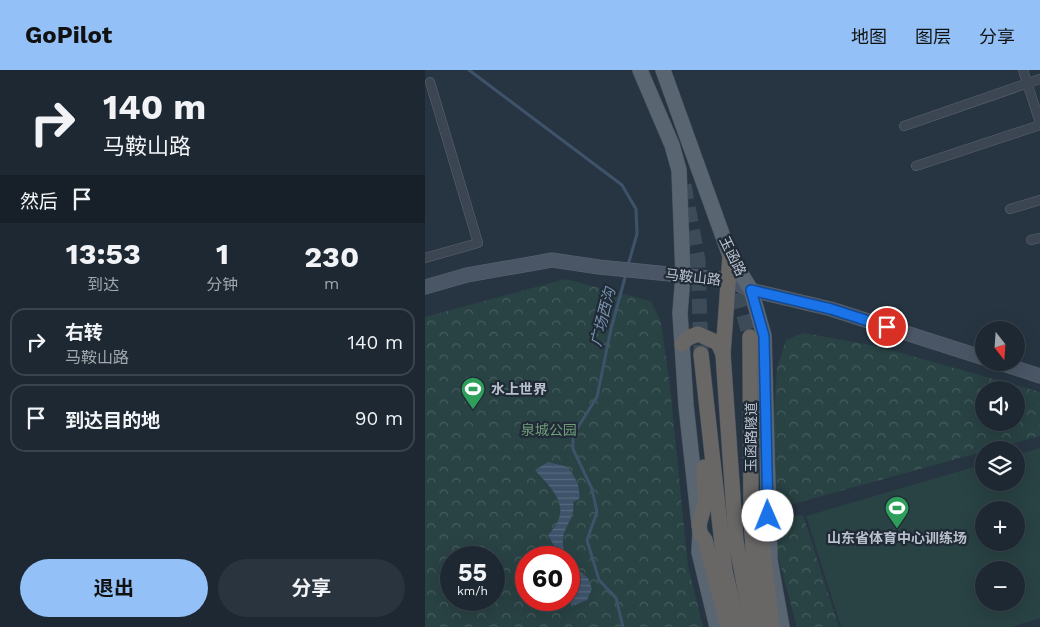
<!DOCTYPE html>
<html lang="zh">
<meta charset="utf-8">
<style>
body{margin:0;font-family:"Work Sans","Noto Sans SC",sans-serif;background:#2a343e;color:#f1f3f6;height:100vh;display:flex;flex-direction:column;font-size:19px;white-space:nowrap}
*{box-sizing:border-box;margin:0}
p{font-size:16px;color:#a0a6ac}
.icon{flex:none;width:28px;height:28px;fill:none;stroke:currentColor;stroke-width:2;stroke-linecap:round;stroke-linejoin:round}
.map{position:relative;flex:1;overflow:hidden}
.sheet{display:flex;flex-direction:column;background:#1d2832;width:425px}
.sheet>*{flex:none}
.guide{background:#1d2832;color:#f1f3f6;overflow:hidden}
.needle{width:32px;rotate:163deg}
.controls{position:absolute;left:550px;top:251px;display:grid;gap:10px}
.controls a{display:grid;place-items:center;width:50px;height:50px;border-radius:50%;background:#1d2832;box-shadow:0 5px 20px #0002,0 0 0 1px #3b444d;font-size:25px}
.speed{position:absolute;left:15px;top:476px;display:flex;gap:10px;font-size:25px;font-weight:700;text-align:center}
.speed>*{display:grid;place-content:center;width:65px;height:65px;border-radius:50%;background:#1d2832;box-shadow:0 5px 20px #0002,0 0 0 1px #3b444d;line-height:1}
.speed small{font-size:12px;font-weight:400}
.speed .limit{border:8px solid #d22;background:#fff;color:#111}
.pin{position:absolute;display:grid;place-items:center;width:42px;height:42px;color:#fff;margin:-21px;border:2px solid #fff;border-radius:50%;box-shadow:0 1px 5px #0007}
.me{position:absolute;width:55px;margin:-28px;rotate:359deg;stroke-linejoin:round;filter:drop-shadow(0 0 4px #0008)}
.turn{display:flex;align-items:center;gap:18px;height:105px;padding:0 20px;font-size:22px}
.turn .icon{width:65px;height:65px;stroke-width:2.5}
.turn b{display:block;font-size:35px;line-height:42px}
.then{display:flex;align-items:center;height:48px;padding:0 20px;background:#0003;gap:10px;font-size:19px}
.eta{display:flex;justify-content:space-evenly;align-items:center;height:85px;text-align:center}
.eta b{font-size:30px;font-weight:700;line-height:35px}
.cta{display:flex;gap:10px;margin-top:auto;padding:10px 20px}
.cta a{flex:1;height:58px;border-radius:30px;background:#93c0f6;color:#111;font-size:20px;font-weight:700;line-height:58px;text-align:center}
.cta a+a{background:#2a343e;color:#f1f3f6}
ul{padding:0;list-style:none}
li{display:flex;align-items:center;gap:15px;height:68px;margin:0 10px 8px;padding:0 10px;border:2px solid #3b444d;border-radius:15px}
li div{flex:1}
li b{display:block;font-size:19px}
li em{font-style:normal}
header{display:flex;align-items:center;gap:30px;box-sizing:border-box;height:70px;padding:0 25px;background:#93c0f6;color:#111}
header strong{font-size:24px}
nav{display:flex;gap:28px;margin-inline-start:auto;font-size:18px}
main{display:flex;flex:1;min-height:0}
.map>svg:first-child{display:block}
</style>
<header>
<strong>GoPilot</strong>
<nav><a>地图</a><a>图层</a><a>分享</a></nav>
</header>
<main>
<section class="sheet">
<div class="guide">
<div class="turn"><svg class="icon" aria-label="right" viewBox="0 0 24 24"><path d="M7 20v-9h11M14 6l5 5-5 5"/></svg><div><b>140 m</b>马鞍山路</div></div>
<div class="then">然后<svg class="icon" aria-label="arrive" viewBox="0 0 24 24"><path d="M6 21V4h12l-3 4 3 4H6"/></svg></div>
</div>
<div class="eta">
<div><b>13:53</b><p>到达</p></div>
<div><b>1</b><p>分钟</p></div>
<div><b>230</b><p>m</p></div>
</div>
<ul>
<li><svg class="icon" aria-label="right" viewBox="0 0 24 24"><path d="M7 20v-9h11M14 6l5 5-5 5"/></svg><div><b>右转</b><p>马鞍山路</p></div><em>140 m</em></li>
<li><svg class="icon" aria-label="arrive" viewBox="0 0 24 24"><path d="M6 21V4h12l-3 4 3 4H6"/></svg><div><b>到达目的地</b></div><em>90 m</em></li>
</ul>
<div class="cta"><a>退出</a><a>分享</a></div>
</section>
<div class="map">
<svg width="615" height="557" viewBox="0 0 615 557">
<defs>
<pattern id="park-crowns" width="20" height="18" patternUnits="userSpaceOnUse" patternTransform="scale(1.25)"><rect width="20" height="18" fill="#294243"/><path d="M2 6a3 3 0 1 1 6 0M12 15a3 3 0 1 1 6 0" fill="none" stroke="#465c5d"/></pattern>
<pattern id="water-rules" width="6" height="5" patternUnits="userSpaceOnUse" patternTransform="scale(1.25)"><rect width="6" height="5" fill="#3e536a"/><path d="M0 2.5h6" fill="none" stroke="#586a7e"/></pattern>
</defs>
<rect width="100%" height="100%" fill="#273542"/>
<path fill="#294243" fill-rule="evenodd" d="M615,378v170l-28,9h-171l-35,-111 178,-52v18h32v-27zM559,440h32v32h-32zM559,500h32v32h-32z"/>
<g fill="url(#park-crowns)" fill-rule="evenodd">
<path d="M140,209l86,22 10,21 9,65 18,179 15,61h-278v-310zM26,488h43v42h-43zM101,488h43v42h-43z"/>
<path d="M379,263l72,13 164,46v44l-272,75 9,-143 9,-28zM559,320h32v32h-32z"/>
<polygon points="378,445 414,557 372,557 345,457 346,450"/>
</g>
<g fill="url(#water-rules)">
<path d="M123,392l20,5c7,10 13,20 11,32l-6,3c4,21 -18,26 -7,55h-6l-12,-22c26,-28 6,-43 -13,-65z"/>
<polygon points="144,493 163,508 167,519 162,530 150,535 139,530 144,530"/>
</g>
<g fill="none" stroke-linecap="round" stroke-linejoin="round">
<g stroke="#3e536a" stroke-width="3">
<polyline points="44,0 197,115 211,139 212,164 203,195"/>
<polyline points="198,557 191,528 174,510 162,470 172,442 167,419 148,379 148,365 172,327 186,259 201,204"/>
</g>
<g stroke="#3d4a57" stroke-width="15" stroke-dasharray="15 8" stroke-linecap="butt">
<polyline points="259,115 273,190 276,284"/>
<polyline points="306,201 325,267"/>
</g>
<defs>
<g id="minor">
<polyline points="598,0 615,53"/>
<polyline points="479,56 615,9"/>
<polyline points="491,96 615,55"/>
<polyline points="585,139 615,130"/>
<polyline points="606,170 615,168"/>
<polyline points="0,188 53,173 5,12"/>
</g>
<g id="secondary">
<polyline points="0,217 42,205 127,190 174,197 304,210 326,220 406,239 559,288"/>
<polyline points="572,292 615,306"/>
</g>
<g id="primary">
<polyline points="215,0 247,75 254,100 258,205 255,243 261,335 275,463 274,482 292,557"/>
<polyline points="238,0 305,186 326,220 339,266 345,490 357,557"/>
</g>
<g id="trunk">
<polyline points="305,186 298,284 311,471 327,557"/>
<polyline points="325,267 326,449 333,553"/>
<polyline points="257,274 263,268 273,264 293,273 298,284"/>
<polyline points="276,284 300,501 313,557"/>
<polyline points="274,455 280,433 279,397"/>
<polyline points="275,463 280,470 303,557"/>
<polyline points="337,469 347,557"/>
</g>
</defs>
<use href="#minor" stroke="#5a646f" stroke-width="10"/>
<use href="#secondary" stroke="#5a646f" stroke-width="15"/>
<use href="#primary" stroke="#48525e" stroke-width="16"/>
<use href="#trunk" stroke="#46515c" stroke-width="16"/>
<use href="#minor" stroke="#3c4652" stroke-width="9"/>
<use href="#secondary" stroke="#4a5665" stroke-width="14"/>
<use href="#primary" stroke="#5a6572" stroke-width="15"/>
<use href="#trunk" stroke="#696766" stroke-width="15"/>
</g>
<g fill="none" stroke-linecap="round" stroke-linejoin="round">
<defs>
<polyline id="route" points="343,446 339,266 326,220 406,239 462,257"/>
</defs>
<use href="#route" stroke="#114b97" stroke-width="12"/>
<use href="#route" stroke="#1a73e8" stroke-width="9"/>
</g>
<defs>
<symbol id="stadium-pin" viewBox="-11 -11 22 30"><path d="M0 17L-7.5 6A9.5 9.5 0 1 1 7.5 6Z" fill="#2e9e5b" stroke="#202b37"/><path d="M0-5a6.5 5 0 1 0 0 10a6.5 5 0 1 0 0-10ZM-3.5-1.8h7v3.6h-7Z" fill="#fff"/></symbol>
</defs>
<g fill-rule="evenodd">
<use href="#stadium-pin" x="34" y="305" width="28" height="38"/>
<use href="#stadium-pin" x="458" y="424" width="28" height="38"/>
</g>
<g text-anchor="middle" stroke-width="4.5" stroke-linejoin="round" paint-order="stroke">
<g font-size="14" fill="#b9c1cc" stroke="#202b37">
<text transform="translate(308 186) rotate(64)" y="5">玉函路</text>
<text transform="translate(268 207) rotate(6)" y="5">马鞍山路</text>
<text transform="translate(326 367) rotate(-90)" y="5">玉函路隧道</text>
</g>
<g font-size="14" font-weight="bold" fill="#b9c1cc" stroke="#202b37" text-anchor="start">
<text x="66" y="324">水上世界</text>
<text x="472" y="473" text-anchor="middle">山东省体育中心训练场</text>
</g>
<g font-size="14" fill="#709c77" stroke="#202b37">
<text x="124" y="365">泉城公园</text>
</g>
<g font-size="15" font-style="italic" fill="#7a94ae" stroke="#202b37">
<text transform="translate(178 247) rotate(-76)" y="5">广场西沟</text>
</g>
</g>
</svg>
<div class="controls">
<a><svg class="needle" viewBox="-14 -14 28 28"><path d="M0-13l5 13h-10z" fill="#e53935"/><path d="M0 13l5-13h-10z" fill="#a0a6ac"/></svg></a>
<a><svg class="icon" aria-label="sound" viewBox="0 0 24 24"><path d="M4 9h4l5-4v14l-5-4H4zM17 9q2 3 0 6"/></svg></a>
<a><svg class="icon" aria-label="layers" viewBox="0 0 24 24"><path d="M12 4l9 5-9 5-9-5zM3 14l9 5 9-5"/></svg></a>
<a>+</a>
<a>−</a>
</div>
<div class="speed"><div>55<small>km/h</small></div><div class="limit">60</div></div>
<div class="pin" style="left:462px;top:257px;background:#d93025"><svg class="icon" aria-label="arrive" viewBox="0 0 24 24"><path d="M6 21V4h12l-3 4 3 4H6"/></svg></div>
<svg class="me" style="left:343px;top:446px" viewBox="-20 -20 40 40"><circle r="19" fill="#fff"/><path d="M0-13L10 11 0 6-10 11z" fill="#1a73e8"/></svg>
</div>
</main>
